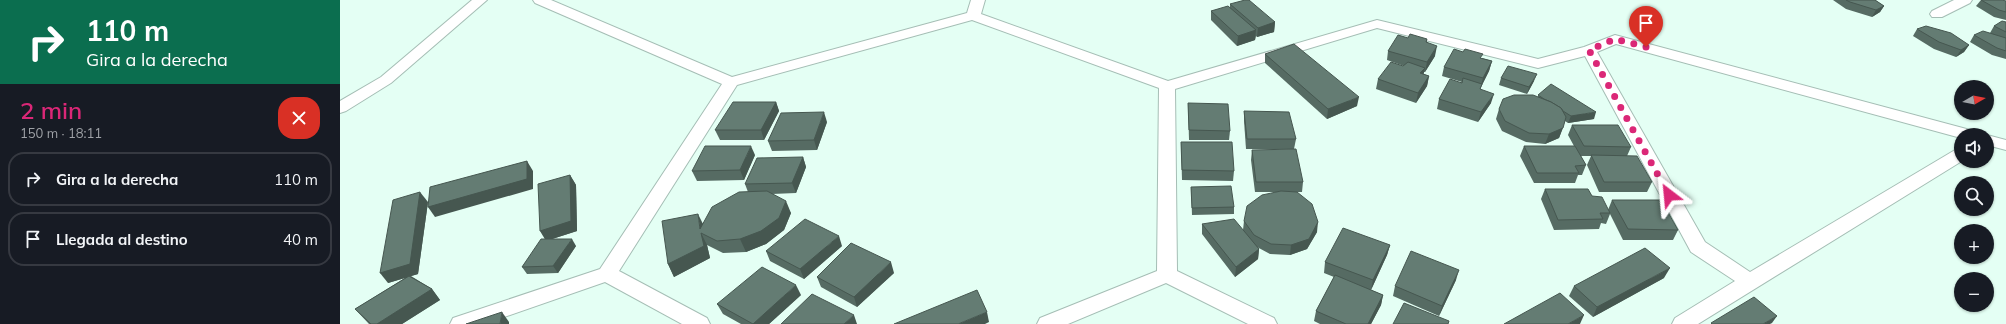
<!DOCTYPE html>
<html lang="es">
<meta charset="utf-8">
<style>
body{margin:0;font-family:Mulish,sans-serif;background:#242831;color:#f1f3f6;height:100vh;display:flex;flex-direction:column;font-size:15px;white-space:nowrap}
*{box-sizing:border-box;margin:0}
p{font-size:13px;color:#9ea1a6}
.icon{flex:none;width:22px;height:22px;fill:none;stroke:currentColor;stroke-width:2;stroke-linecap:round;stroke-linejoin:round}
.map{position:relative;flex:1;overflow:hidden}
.side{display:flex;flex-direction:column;background:#171b24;width:340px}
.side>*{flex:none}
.hud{background:#0b6e4f;color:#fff;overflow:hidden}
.needle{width:26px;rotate:81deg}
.controls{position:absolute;left:1614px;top:80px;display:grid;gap:8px}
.controls a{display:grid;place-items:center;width:40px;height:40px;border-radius:50%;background:#171b24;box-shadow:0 1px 3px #0004;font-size:20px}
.pin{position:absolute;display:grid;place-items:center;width:34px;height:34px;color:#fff;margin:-41px -17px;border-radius:50% 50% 50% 0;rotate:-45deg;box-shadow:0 0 4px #0007}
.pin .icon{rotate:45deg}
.me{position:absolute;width:44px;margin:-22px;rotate:331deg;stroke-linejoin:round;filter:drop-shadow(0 0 3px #0008)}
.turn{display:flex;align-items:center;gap:14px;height:84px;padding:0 20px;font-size:18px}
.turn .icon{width:52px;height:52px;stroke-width:2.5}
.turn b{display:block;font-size:28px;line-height:34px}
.round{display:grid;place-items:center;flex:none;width:42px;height:42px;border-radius:16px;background:#242831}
.headline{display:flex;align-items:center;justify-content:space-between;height:68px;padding:0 20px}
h1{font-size:24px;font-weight:600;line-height:30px;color:#db2777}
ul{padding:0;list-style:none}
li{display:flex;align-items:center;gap:12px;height:54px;margin:0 8px 6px;padding:0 12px;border:2px solid #363941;border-radius:16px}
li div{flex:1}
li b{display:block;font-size:15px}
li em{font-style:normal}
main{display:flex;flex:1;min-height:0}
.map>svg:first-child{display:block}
</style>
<main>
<section class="side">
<div class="hud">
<div class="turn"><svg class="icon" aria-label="right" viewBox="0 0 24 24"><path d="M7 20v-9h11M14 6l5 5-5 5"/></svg><div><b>110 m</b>Gira a la derecha</div></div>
</div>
<div class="headline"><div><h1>2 min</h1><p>150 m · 18:11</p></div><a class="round" style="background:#d93025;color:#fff"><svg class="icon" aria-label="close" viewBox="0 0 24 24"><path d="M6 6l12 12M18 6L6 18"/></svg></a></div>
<ul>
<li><svg class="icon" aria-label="right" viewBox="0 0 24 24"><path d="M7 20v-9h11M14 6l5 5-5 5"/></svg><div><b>Gira a la derecha</b></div><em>110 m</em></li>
<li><svg class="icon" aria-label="arrive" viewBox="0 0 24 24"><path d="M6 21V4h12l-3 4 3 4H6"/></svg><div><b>Llegada al destino</b></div><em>40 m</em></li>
</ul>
</section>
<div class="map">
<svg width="1666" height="324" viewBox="0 0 1666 324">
<rect width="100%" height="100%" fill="#e4fff4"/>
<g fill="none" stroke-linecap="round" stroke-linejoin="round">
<defs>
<g id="minor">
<polygon points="132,0 147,0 51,83 6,111 0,113 0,101 41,77"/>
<polygon points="193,0 211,0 392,77 627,13 631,0 645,0 641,14 828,81 1037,20 1198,59 1244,47 1275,35 1634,131 1636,135 1621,135 1621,138 1276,44 1257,52 1365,242 1410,272 1615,150 1621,149 1622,161 1358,324 1332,324 1335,318 1395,281 1351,252 1245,56 1198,68 1037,28 835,89 837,271 934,318 937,324 908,324 826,283 728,324 697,324 700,318 817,271 819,88 632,20 397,85 279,271 367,318 370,324 342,324 265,282 144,324 110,324 113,318 260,269 382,84 195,3"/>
<polygon points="1614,0 1632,0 1630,3 1602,17 1592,17 1590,14 1592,11"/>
<polygon points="1646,135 1647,135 1666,140 1666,150 1647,145"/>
</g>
</defs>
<use href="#minor" stroke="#a5beb5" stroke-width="2"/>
<use href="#minor" fill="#fff" fill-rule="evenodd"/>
</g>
<g fill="#566b63">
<polygon points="1493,0 1535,0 1544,6 1540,12 1532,17 1506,9"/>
<polygon points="1641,0 1666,1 1666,20 1654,17 1636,6"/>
<polygon points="890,4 935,22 934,32 917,37 916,36 915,40 897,46 871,20 871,11 890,7"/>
<polygon points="1666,22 1666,59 1652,55 1630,42 1634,35 1651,33 1650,33 1654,26"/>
<polygon points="1577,29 1629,45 1624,52 1616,57 1594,49 1573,36"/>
<polygon points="1068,38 1087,39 1087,42 1095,56 1085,72 1084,72 1083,74 1089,76 1087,86 1076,103 1036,89 1038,79 1064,66 1047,60 1048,51"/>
<polygon points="925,54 1017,106 987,119 925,63"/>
<polygon points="1142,58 1152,61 1149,71 1140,89 1151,103 1138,122 1097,109 1099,99 1122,82 1102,76 1104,67"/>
<polygon points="1161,78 1194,81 1187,94 1159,85"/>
<polygon points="1198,95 1254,119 1228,123 1225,121 1219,138 1205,144 1186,142 1162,131 1156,119 1159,109 1198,97"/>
<polygon points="436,102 439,111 424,140 380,140 375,130"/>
<polygon points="848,103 890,131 889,140 849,140"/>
<polygon points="904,111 956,139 954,149 906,149 904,121"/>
<polygon points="487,122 477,150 432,151 428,141"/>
<polygon points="1232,125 1291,147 1287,156 1312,182 1307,192 1259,192 1247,165 1251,156 1241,156 1246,165 1242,175 1238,175 1235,183 1194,183 1180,156 1184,146 1234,146 1228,135"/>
<polygon points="841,142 894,171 893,181 842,180"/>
<polygon points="912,150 963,182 962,192 951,192 977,232 967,249 950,255 930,254 917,247 919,249 918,259 895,277 862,234 862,224 903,230 904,221 936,192 915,192 911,160"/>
<polygon points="415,155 404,180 357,181 352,171"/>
<polygon points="463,157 466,167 456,193 432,194 451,213 444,230 426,244 406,252 383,253 367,245 370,258 334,277 328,264 363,223 408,192 405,184"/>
<polygon points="230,175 236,185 237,231 212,239 236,246 218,273 187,274 182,267 205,239"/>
<polygon points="851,187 894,207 894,214 852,215"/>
<polygon points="1205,189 1252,196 1268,210 1272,200 1338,230 1333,240 1283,240 1270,214 1266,224 1261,223 1259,229 1214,230 1201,199"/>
<polygon points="88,202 78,274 71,276 92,289 100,300 62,324 29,324 15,309 65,278 48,283"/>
<polygon points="1050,245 1047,255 1031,290 1043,295 1041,305 1031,324 980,324 974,321 976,311 994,277 984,273 985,262"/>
<polygon points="502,246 464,279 430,261 426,251"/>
<polygon points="554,273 517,307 481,287 477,277"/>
<polygon points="1324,278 1253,317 1229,296 1234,286"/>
<polygon points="1116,280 1099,316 1053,296 1055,286"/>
<polygon points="461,295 429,324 401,324 383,314 377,304"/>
</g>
<g fill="#465750">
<polygon points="1544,6 1540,12 1532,17 1536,10"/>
<polygon points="935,22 934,32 917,37 918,28"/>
<polygon points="916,30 915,40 897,46 898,36"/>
<polygon points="1629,45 1624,52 1616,57 1621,50"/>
<polygon points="1097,46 1095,56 1085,72 1087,62"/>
<polygon points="1152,61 1149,71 1141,87 1137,99 1143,78"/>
<polygon points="1085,68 1083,77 1080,73"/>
<polygon points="1197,74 1194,81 1187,94 1189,87"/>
<polygon points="1089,76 1087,86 1076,103 1078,93"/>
<polygon points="1154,94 1151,103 1138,122 1141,112"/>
<polygon points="1019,97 1017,106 987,119 988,109"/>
<polygon points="436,102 439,111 424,140 421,130"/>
<polygon points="484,112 487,122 477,150 474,140"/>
<polygon points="1256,112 1254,119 1228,123 1231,116"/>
<polygon points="1223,128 1219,138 1205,144 1209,134"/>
<polygon points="411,146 415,155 404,180 400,170"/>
<polygon points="463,157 466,167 456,193 452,183"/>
<polygon points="187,161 193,171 193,189 95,217 88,207"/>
<polygon points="230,175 236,185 237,231 206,241 200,231"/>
<polygon points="80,192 88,202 78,274 48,283 40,273"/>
<polygon points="446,201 451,213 444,230 426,244 406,252 400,239"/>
<polygon points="358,214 364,226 360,229"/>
<polygon points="978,222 977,232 967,249 950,255 951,245"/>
<polygon points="361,233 367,245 370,258 334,277 328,264"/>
<polygon points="499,236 502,246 464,279 460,269"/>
<polygon points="232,239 236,246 218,273 213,266"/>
<polygon points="1050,245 1047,255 1031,290 1033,280"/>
<polygon points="919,249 918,259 895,277 896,267"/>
<polygon points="551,262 554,273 517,307 514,297"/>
<polygon points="1330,268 1324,278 1253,317 1257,307"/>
<polygon points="1119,270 1116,280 1099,316 1102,306"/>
<polygon points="456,285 461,295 429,324 413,324"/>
<polygon points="92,289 100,300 62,324 37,324"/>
<polygon points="1043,295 1041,305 1031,324 1028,324"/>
<polygon points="162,312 169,322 169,324 160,324"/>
<polygon points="647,312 649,322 645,324 618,324"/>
<polygon points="514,315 517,324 504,324"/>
<polygon points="1244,315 1240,324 1228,324"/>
<polygon points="1437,316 1432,323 1430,324 1423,324"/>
</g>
<g fill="#647c73" stroke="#465750">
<polygon points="905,0 909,0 935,22 918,28 890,4"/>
<polygon points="1506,0 1535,0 1544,6 1536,10 1510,2"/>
<polygon points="1641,0 1662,0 1666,1 1666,12 1659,10"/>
<polygon points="888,6 916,30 898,36 871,11"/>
<polygon points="1662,21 1666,22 1666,32 1654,26"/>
<polygon points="1586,26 1611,33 1629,45 1621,50 1599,42 1577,29"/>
<polygon points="1643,31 1666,38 1666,51 1657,48 1634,35"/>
<polygon points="1070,34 1087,39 1086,42 1097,46 1087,62 1048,51 1058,35 1068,38"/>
<polygon points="954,44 1019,97 988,109 925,54"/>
<polygon points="1114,49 1123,52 1125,49 1143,54 1140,58 1152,61 1143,78 1104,67"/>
<polygon points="1051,62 1063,66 1068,62 1085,68 1080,73 1089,76 1078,93 1038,79"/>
<polygon points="1168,66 1197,74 1189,87 1161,78"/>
<polygon points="1123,78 1142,84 1140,89 1154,94 1141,112 1099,99 1110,79 1122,83"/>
<polygon points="1211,84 1256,112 1231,116 1223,111 1221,108 1211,102 1204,99 1198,95"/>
<polygon points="1174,95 1193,95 1211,102 1221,108 1226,117 1223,128 1209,134 1189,133 1165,121 1159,109 1163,99"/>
<polygon points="393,102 436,102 421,130 375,130"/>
<polygon points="848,103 888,104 890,131 849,130"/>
<polygon points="904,111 949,112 956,139 907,139"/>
<polygon points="484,112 474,140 428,141 441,113"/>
<polygon points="1232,125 1278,125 1291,147 1244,146"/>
<polygon points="841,142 892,142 894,171 842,170"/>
<polygon points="365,146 411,146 400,170 352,171"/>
<polygon points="1184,146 1235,146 1246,165 1235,166 1239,173 1197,173"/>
<polygon points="956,149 963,182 916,182 912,150"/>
<polygon points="1251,155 1297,156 1312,182 1264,182"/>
<polygon points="463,157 452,183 405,184 417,158"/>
<polygon points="187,161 187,179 88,207 90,187"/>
<polygon points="230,175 231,221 200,231 198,184"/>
<polygon points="891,186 894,207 852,208 851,187"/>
<polygon points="1205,189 1248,189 1252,196 1262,197 1270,213 1260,213 1263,219 1218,220"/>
<polygon points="427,191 446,201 439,218 421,231 400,239 377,241 361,233 364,246 328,264 322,221 358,214 360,229 372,207 399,192"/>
<polygon points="941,191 957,192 972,204 978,222 969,239 951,245 931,244 914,235 904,221 907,206 922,195"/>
<polygon points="80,192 70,264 40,273 53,200"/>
<polygon points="1272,200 1321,200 1338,230 1288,229"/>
<polygon points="465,219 499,236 460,269 426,251"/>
<polygon points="894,219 919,249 896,267 862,224"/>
<polygon points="1003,228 1050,245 1033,280 985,262"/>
<polygon points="201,239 232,239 213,266 182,267"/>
<polygon points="511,243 551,262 514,297 477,277"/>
<polygon points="1305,248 1330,268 1257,307 1234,286"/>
<polygon points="1071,251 1119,270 1102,306 1055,286"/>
<polygon points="422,267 456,285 413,324 377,304"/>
<polygon points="995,275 1043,295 1028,324 1006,324 976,311"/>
<polygon points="69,276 92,289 37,324 31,324 15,309"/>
<polygon points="637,290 647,312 618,324 554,324"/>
<polygon points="1220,293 1244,315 1228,324 1164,324"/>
<polygon points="472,294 514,315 504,324 441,324"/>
<polygon points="1414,297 1437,316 1423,324 1372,324 1371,323"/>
<polygon points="1064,303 1109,321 1108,324 1053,324"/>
<polygon points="162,312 160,324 126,324"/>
</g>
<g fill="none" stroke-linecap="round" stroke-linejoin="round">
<polyline stroke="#db2777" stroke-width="7" stroke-dasharray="0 12.6" points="1306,47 1275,39 1249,50 1329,195"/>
</g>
</svg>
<div class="controls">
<a><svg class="needle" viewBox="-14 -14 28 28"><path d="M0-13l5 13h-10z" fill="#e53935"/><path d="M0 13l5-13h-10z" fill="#9ea1a6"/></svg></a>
<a><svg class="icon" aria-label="sound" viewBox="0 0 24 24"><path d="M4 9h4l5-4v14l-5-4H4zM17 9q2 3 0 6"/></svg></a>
<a><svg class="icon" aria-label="search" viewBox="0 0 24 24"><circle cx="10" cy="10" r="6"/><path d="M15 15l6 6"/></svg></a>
<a>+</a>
<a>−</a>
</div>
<div class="pin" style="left:1306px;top:47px;background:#d93025"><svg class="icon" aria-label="arrive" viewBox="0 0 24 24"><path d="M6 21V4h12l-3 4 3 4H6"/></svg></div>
<svg class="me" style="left:1329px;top:195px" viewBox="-20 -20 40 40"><path d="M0-17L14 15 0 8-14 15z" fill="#db2777" stroke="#fff" stroke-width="4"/></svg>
</div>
</main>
